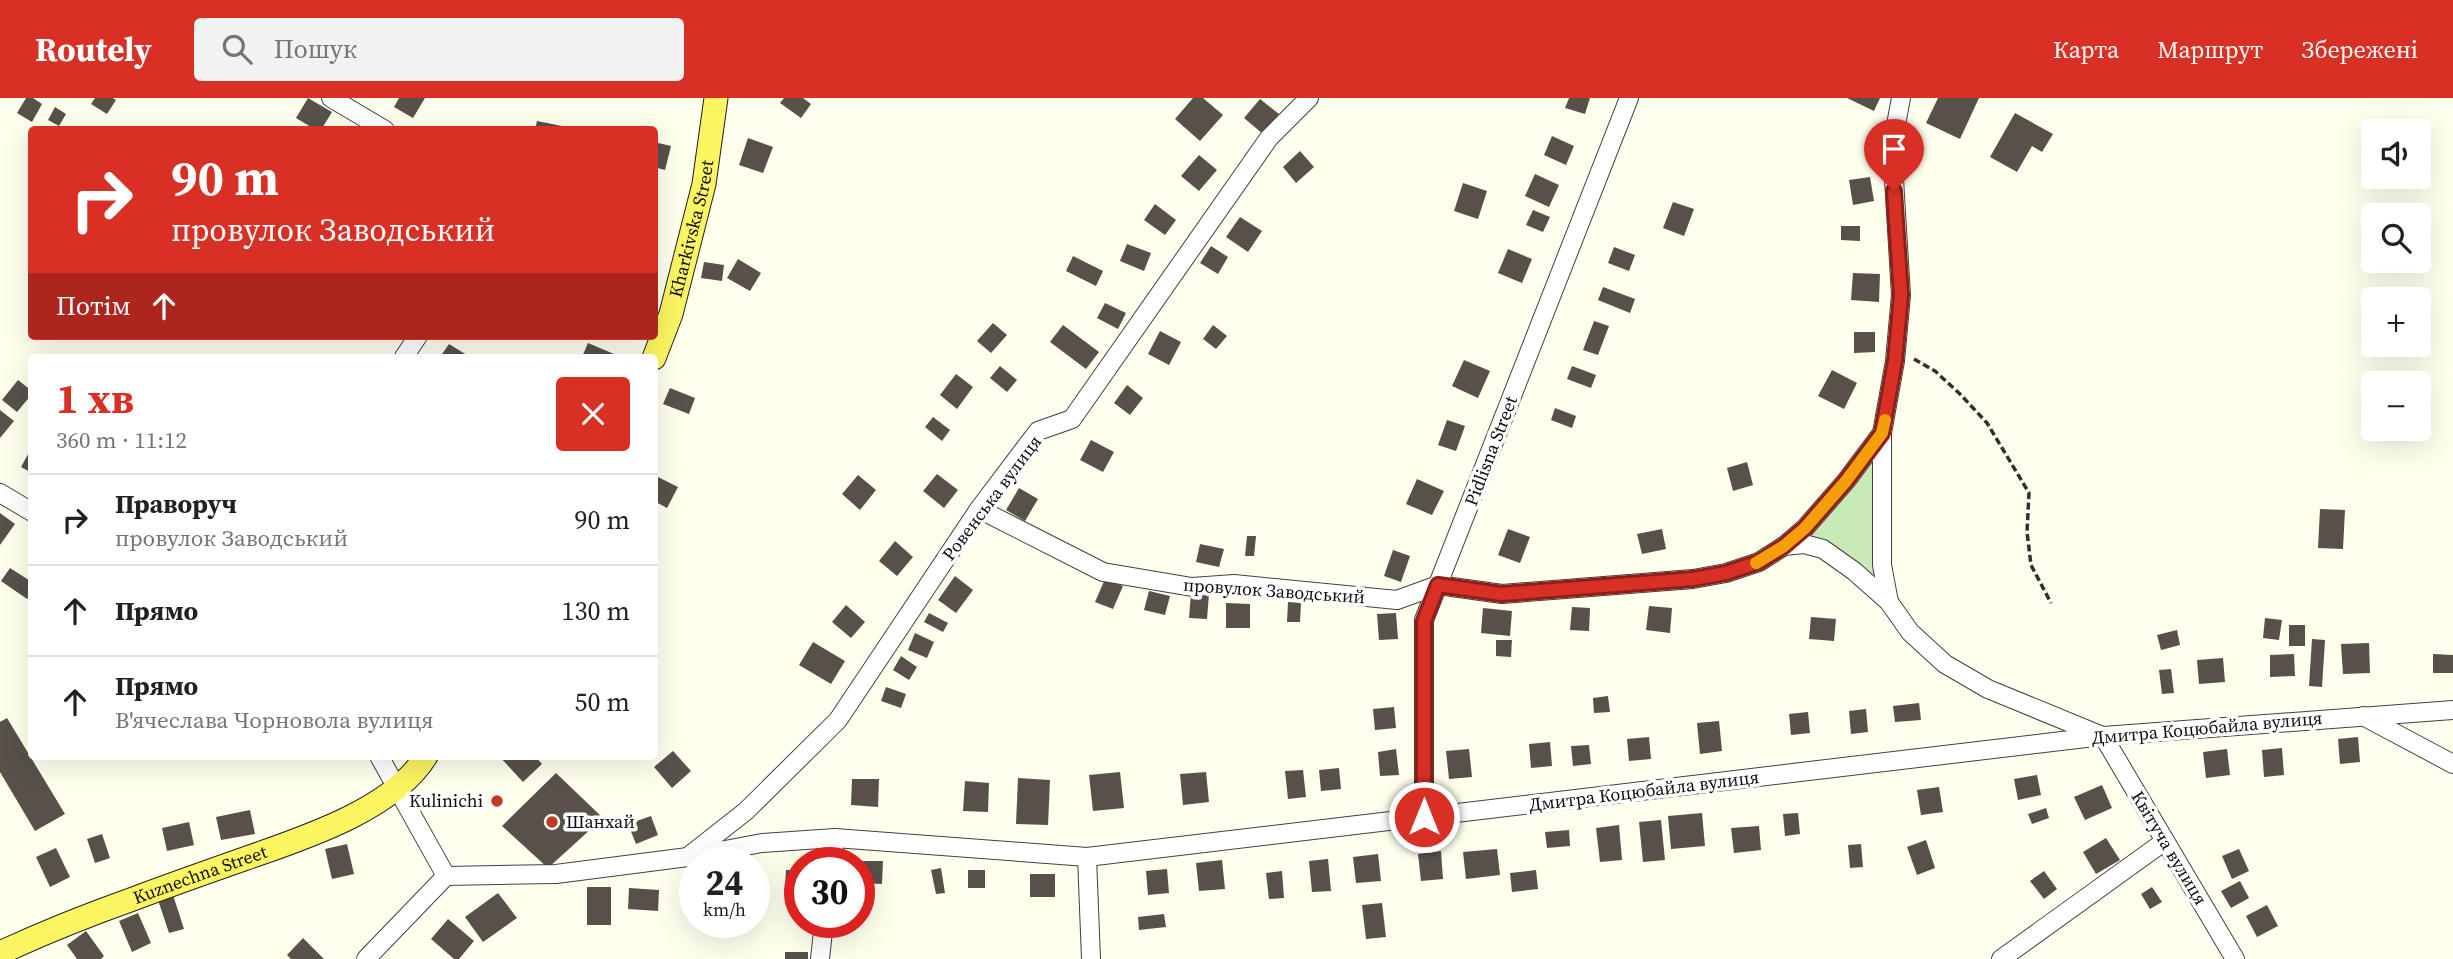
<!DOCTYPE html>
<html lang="uk">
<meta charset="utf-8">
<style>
body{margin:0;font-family:"Source Serif 4",serif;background:#f2f2f2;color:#202124;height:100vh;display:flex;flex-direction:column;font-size:26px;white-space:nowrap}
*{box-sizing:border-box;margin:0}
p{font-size:23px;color:#757577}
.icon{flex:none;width:38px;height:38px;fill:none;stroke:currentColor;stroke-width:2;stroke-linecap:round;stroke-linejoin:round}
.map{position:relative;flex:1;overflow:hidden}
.side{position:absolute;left:28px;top:256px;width:630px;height:406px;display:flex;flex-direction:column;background:#fff;border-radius:7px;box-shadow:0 7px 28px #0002}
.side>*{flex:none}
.hud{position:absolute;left:28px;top:28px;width:630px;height:214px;border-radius:7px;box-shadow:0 7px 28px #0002;background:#d93025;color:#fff;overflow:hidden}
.controls{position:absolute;left:2361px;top:21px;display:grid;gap:14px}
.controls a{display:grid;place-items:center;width:70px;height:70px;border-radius:7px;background:#fff;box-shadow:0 7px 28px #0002;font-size:35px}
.speed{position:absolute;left:679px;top:749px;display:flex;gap:14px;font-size:35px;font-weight:700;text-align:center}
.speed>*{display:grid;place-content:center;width:91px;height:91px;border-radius:50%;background:#fff;box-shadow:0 7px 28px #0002;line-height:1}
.speed small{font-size:18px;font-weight:400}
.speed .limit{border:10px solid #d22;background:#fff;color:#111}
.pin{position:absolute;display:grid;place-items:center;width:60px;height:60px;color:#fff;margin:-72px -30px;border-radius:50% 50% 50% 0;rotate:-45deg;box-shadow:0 0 7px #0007}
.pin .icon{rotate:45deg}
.me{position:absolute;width:77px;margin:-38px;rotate:0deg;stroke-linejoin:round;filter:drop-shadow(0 0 5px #0008)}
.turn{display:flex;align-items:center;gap:24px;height:147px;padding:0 28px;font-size:32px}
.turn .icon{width:91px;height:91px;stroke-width:2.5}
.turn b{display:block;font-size:49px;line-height:60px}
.then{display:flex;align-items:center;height:66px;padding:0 28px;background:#0003;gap:14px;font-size:26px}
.round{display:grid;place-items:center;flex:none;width:74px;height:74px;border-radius:7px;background:#f2f2f2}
.head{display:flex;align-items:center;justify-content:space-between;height:119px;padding:0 28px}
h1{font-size:42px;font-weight:700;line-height:52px;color:#d93025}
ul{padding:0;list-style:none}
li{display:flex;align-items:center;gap:21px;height:91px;padding:0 28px;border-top:2px solid #e0e0e0}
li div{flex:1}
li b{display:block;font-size:26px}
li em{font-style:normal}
header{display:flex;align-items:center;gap:42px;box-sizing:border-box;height:98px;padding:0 35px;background:#d93025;color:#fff}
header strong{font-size:33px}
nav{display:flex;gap:38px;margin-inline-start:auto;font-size:24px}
.search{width:490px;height:63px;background:#f2f2f2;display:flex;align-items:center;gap:18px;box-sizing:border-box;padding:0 24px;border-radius:7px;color:#757577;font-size:26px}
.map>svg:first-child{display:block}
</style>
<header>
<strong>Routely</strong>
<div class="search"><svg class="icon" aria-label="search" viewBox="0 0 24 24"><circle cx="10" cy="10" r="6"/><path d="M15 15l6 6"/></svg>Пошук</div>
<nav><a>Карта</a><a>Маршрут</a><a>Збережені</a></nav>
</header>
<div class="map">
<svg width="2453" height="861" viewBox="0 0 2453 861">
<rect width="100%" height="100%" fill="#ffe"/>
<polygon fill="#c7eab7" points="1882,335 1889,504 1815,449 1784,448"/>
<g fill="#57514a">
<polygon points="26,0 33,0 42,6 32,24 17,15"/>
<polygon points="95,0 113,0 116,2 107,16 91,6"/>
<polygon points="308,0 332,14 321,32 316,32 296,20"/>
<polygon points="399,0 425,0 413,20 394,9"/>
<polygon points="784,0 803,0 811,6 801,20 780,5"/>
<polygon points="1193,0 1203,0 1223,17 1200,43 1175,21"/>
<polygon points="1569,0 1590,0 1585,16 1565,10"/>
<polygon points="1847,0 1880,0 1874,13"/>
<polygon points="1938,0 1979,0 1960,41 1926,25"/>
<polygon points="1260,1 1279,16 1263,36 1244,20"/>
<polygon points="55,9 66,16 59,28 48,22"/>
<polygon points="2015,15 2053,36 2042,54 2032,48 2017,74 1990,59"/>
<polygon points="537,23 562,28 562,32 535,32"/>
<polygon points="1552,38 1574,48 1566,67 1544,57"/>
<polygon points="748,40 773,49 763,75 739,67"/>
<polygon points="654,44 671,48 665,72 654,69"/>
<polygon points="1300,53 1314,69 1296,85 1283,69"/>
<polygon points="1199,57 1217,72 1199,93 1181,78"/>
<polygon points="1535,76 1559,87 1549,109 1525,98"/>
<polygon points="1870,79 1874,103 1853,107 1849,82"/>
<polygon points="1463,85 1487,93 1478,121 1454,113"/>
<polygon points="1673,104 1694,111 1684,138 1663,130"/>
<polygon points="1155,106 1176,122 1165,137 1144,122"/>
<polygon points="1533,112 1550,119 1543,134 1526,127"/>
<polygon points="1240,119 1262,133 1248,154 1226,139"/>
<polygon points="1841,128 1860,128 1860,143 1841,142"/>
<polygon points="1127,146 1151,155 1144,173 1120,163"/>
<polygon points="1211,148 1228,159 1218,176 1200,165"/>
<polygon points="1614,149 1635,157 1629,173 1608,165"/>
<polygon points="1508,151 1532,161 1522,185 1498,175"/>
<polygon points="1073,158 1103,173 1096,188 1066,173"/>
<polygon points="738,161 761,175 750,193 727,180"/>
<polygon points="704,164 724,167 722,183 701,180"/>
<polygon points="1853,175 1880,176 1879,204 1851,202"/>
<polygon points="1603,189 1635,201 1630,215 1598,202"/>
<polygon points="1105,205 1126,215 1118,231 1097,220"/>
<polygon points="1594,223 1609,228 1598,257 1583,252"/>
<polygon points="993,225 1007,237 991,255 977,243"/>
<polygon points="1063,227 1099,254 1086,271 1050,244"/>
<polygon points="1213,227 1227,238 1216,251 1203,241"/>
<polygon points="1160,233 1181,244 1169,267 1148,256"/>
<polygon points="1854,234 1875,234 1875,254 1854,255"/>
<polygon points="588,245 621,259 582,259"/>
<polygon points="449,246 470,259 440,259"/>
<polygon points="1464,262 1490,273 1478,300 1452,288"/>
<polygon points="1000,268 1017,282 1007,294 990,280"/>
<polygon points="1572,268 1596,277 1591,290 1567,281"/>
<polygon points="1832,272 1857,285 1844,311 1818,298"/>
<polygon points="956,276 973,289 957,311 940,297"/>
<polygon points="18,282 32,293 32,296 17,314 2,302"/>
<polygon points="1127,287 1143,300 1130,317 1114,305"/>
<polygon points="670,290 695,300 689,316 663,306"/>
<polygon points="1555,310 1576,318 1572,330 1551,322"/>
<polygon points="0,312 14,323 0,340"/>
<polygon points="933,319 950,332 942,343 925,329"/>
<polygon points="1447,322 1465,328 1456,353 1438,347"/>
<polygon points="1091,342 1114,354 1103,374 1080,362"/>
<polygon points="32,349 32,375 21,369"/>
<polygon points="1747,364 1753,387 1733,393 1727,370"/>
<polygon points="937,376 958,392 944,410 923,393"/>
<polygon points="654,377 678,389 667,410 654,403"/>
<polygon points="858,377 876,392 860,412 842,396"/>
<polygon points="1417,381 1444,393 1432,417 1406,406"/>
<polygon points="1019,390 1038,401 1025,423 1006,412"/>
<polygon points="2320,411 2345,412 2343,451 2318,450"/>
<polygon points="0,415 15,426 0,447"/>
<polygon points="1508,431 1530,439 1520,465 1498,457"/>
<polygon points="1662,431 1666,451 1642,456 1637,436"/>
<polygon points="1247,438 1256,438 1254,458 1245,458"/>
<polygon points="895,443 913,459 897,478 879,463"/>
<polygon points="1200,446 1224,451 1219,469 1196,464"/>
<polygon points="1393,452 1410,458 1401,484 1384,478"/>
<polygon points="10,470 32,484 32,495 27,501 1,483"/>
<polygon points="955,478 973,492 956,515 938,502"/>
<polygon points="1105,481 1123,488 1113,511 1095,504"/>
<polygon points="1149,493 1170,498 1165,517 1144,512"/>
<polygon points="1191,495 1209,496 1207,521 1189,520"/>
<polygon points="1288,504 1301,505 1300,524 1287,524"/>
<polygon points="1226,505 1250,506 1250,530 1226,530"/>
<polygon points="846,507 865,524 851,540 832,524"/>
<polygon points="1649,508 1672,510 1670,535 1646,532"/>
<polygon points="1572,509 1590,510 1589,533 1570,532"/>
<polygon points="1483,510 1512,513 1510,538 1481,535"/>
<polygon points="929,515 948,525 943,534 924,524"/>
<polygon points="1396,515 1398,541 1379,542 1377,516"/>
<polygon points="1811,519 1836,521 1834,543 1809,541"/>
<polygon points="2265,520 2282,522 2279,542 2263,540"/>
<rect x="2289" y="527" width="16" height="21"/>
<polygon points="2177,532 2180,547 2161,552 2157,537"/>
<polygon points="915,535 934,544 927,560 908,552"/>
<polygon points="2312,541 2325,542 2322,589 2309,588"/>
<polygon points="1496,542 1512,542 1511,559 1496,558"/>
<polygon points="813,544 845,563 831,586 799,567"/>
<polygon points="2369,545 2370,575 2343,576 2341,546"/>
<polygon points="2294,556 2295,578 2270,579 2270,557"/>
<polygon points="2433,556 2453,557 2453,575 2433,575"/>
<polygon points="901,558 917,569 909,582 893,572"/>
<polygon points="2223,560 2225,584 2199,586 2197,562"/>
<polygon points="2171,571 2174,595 2162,596 2159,572"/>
<polygon points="886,589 906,596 901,610 881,603"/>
<polygon points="1608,598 1610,614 1594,615 1593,600"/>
<polygon points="1919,605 1921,622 1895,624 1893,608"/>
<polygon points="1394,609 1396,630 1375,632 1373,611"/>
<polygon points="1866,611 1868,634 1851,636 1849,613"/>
<polygon points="1808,614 1810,635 1791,637 1789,616"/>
<polygon points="7,620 65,716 35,733 0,674 0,624"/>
<polygon points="1719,623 1722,653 1700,656 1697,625"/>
<polygon points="1649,639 1651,661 1629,663 1627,641"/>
<polygon points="2358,639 2360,664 2340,666 2338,641"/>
<polygon points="1550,644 1552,668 1531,670 1529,646"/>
<polygon points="1589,647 1591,666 1573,668 1571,648"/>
<polygon points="2282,650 2284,677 2264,679 2262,652"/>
<polygon points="1396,651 1399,677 1380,678 1378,654"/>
<polygon points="1469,651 1472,679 1449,681 1446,653"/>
<polygon points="2227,651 2230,677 2206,680 2203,654"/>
<polygon points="673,653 691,673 672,690 654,669"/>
<polygon points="499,658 535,658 542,666 523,684"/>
<polygon points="1339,670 1341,691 1321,693 1319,672"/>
<polygon points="1303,672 1306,699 1288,701 1285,673"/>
<polygon points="1120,674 1124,710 1093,713 1089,677"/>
<polygon points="1206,674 1209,704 1183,707 1180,676"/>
<polygon points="556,675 603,720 548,770 502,728"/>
<polygon points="2037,677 2041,697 2018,702 2014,681"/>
<polygon points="1018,680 1050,682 1048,727 1016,726"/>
<polygon points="852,681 879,681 878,709 851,707"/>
<polygon points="965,683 989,685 988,714 963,713"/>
<polygon points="2102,687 2112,710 2085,722 2074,699"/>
<polygon points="1939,689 1943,714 1921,717 1917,692"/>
<polygon points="2046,710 2049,720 2032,726 2028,716"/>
<polygon points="250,712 255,736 221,742 216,719"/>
<polygon points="1702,715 1705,748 1671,751 1668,718"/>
<polygon points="1798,715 1800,736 1785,738 1783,716"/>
<polygon points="651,718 658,737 636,746 628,726"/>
<polygon points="1661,722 1665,762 1643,764 1639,724"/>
<polygon points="189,724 194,747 167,753 162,730"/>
<polygon points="1619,727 1622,762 1600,764 1596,730"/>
<polygon points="1759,728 1761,752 1734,755 1731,730"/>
<polygon points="1569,732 1570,748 1547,750 1545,734"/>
<polygon points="102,736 110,760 95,765 87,741"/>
<polygon points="2106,740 2120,762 2096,776 2083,754"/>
<polygon points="1926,742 1935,770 1917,777 1907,749"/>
<polygon points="347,746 354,776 332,781 325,751"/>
<polygon points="1861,746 1863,769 1850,770 1848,747"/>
<polygon points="56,750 70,779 50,789 36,759"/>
<polygon points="1497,751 1500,777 1466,781 1463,754"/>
<polygon points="2239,751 2249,773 2232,781 2222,758"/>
<polygon points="1441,753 1443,781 1421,783 1418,756"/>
<polygon points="1378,756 1381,783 1356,785 1353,759"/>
<polygon points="1328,761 1331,793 1312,794 1309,763"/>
<polygon points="1222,762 1225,791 1199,793 1196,765"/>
<polygon points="859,763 883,763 882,786 859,785"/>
<polygon points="941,770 945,795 936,796 931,772"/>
<polygon points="1167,771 1169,795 1148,797 1146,773"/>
<polygon points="786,772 800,772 800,791 785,790"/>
<rect x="968" y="772" width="17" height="18"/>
<polygon points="1536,772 1538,791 1512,794 1510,775"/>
<polygon points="1282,773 1284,800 1269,801 1266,775"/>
<polygon points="2044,773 2057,791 2044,801 2030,783"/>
<rect x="1030" y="776" width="25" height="23"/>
<polygon points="2240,783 2249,800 2231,810 2221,793"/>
<rect x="587" y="789" width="24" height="38"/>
<polygon points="2152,789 2162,804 2150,811 2141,796"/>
<polygon points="629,790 659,792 658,813 628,811"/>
<polygon points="498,795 517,820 483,844 465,819"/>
<polygon points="173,797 184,831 169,835 158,802"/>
<polygon points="1382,805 1386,839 1366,841 1362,807"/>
<polygon points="2267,807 2278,828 2257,839 2246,818"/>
<polygon points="138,815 151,845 132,854 119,823"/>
<polygon points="1164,816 1166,829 1139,832 1138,819"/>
<polygon points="448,821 474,843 459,861 454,861 431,841"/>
<polygon points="86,833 104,858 101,861 77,861 67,847"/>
<polygon points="303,840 324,861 291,861 287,857"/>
<rect x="785" y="854" width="23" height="7"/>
</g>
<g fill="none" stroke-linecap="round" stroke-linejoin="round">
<defs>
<g id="minor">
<polyline points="331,0 385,32"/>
<polyline points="404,259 418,238"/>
<polyline points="0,395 32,414"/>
<polyline points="979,411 1103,474 1192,489 1234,486 1397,502 1438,487 1502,496 1693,481 1726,475 1759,464 1784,448 1805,430 1846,383 1882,335"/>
<polyline points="1784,448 1804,446 1823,451 1854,473 1889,504 1910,534 1945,566 1988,591 2100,637"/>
<polyline points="1889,504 1882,467 1882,335 1895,263 1901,197 1892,48 1901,0"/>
<polyline points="2363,618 2453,666"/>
<polyline points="2103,638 2235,861"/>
<polyline points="379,658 446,778 556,776 688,759 762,745 835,740 1087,759 2103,638 2453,612"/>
<polyline points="1424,719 1424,522 1629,0"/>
<polyline points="690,757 746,713 838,622 979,411 1038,333 1072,321 1269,40 1309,0"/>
<polyline points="1087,759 1091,861"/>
<polyline points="832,765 835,740"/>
<polyline points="366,861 446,778"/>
<polyline points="820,861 824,824"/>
<polyline points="2001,861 2165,743"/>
</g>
<g id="major">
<path id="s1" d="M654,260l17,-44 33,-130 12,-86"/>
<path id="s2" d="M0,855c43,-20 88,-38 133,-54 37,-14 74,-27 111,-40 57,-20 149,-49 182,-103"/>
</g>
</defs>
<use href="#minor" stroke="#414141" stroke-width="20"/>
<use href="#major" stroke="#1f1f1f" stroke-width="25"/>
<polyline stroke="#303030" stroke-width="3.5" stroke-dasharray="7 3.5" stroke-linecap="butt" points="1914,261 1935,273 1960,296 1987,325 2029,395 2027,434 2031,467 2051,505"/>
<use href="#minor" stroke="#fff" stroke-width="18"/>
<use href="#major" stroke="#fbf562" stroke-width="23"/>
</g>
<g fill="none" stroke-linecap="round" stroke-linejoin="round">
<defs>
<polyline id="route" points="1424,719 1424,523 1438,487 1502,496 1693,481 1726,475 1759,464 1784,448 1805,430 1846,383 1882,335 1895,263 1901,197 1894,93"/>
</defs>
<use href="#route" stroke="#8d1f18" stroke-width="18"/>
<use href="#route" stroke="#d93025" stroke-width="12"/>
<polyline stroke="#f59e0b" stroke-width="12" points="1756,465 1784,448 1805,430 1846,383 1882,335 1885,322"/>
</g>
<g fill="#c13b23" stroke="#fff" stroke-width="2.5">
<circle cx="497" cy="703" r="7"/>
<circle cx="552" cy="724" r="7"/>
</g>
<g text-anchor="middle" stroke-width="7" stroke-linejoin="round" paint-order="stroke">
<g font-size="18" fill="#0e0e0e" stroke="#fff">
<text dy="6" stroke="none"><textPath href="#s1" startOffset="135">Kharkivska Street</textPath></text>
<text transform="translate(1491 353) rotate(-69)" y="6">Pidlisna Street</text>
<text transform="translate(992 400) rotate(-53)" y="6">Ровенська вулиця</text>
<text transform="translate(1274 493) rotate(4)" y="6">провулок Заводський</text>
<text transform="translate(2207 630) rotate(-5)" y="6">Дмитра Коцюбайла вулиця</text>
<text transform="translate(1644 693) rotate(-7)" y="6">Дмитра Коцюбайла вулиця</text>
<text transform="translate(2169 750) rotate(59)" y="6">Квітуча вулиця</text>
<text dy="6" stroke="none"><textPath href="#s2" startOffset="215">Kuznechna Street</textPath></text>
</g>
<g font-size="18" fill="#0e0e0e" stroke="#fff" text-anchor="end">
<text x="483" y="709">Kulinichi</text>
<text x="566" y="730" text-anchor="start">Шанхай</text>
</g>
</g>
</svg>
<div class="controls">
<a><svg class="icon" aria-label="sound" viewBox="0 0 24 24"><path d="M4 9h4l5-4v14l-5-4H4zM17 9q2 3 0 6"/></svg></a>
<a><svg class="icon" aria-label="search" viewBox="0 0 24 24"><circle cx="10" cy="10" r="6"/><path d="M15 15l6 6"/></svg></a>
<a>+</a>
<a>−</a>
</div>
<div class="speed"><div>24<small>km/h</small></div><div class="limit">30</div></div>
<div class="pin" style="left:1894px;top:93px;background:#d93025"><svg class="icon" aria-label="arrive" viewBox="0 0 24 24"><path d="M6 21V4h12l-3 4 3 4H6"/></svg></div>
<svg class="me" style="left:1424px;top:719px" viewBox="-20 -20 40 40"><circle r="17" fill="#d93025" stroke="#fff" stroke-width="3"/><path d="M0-11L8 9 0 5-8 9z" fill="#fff"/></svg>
<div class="hud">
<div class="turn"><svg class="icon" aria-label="right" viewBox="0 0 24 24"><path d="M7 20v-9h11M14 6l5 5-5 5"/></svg><div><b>90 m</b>провулок Заводський</div></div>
<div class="then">Потім<svg class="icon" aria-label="ahead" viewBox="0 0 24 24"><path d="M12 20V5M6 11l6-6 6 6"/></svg></div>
</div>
<section class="side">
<div class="head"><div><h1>1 хв</h1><p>360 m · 11:12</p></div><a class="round" style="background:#d93025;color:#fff"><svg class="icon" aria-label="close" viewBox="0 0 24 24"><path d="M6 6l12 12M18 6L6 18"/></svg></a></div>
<ul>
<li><svg class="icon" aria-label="right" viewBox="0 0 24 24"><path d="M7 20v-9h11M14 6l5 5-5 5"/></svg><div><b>Праворуч</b><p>провулок Заводський</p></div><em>90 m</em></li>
<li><svg class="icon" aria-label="ahead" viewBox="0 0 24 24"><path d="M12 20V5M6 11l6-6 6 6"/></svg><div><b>Прямо</b></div><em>130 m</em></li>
<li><svg class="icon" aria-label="ahead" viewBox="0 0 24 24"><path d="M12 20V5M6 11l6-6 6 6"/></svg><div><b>Прямо</b><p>В'ячеслава Чорновола вулиця</p></div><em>50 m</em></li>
</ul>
</section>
</div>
